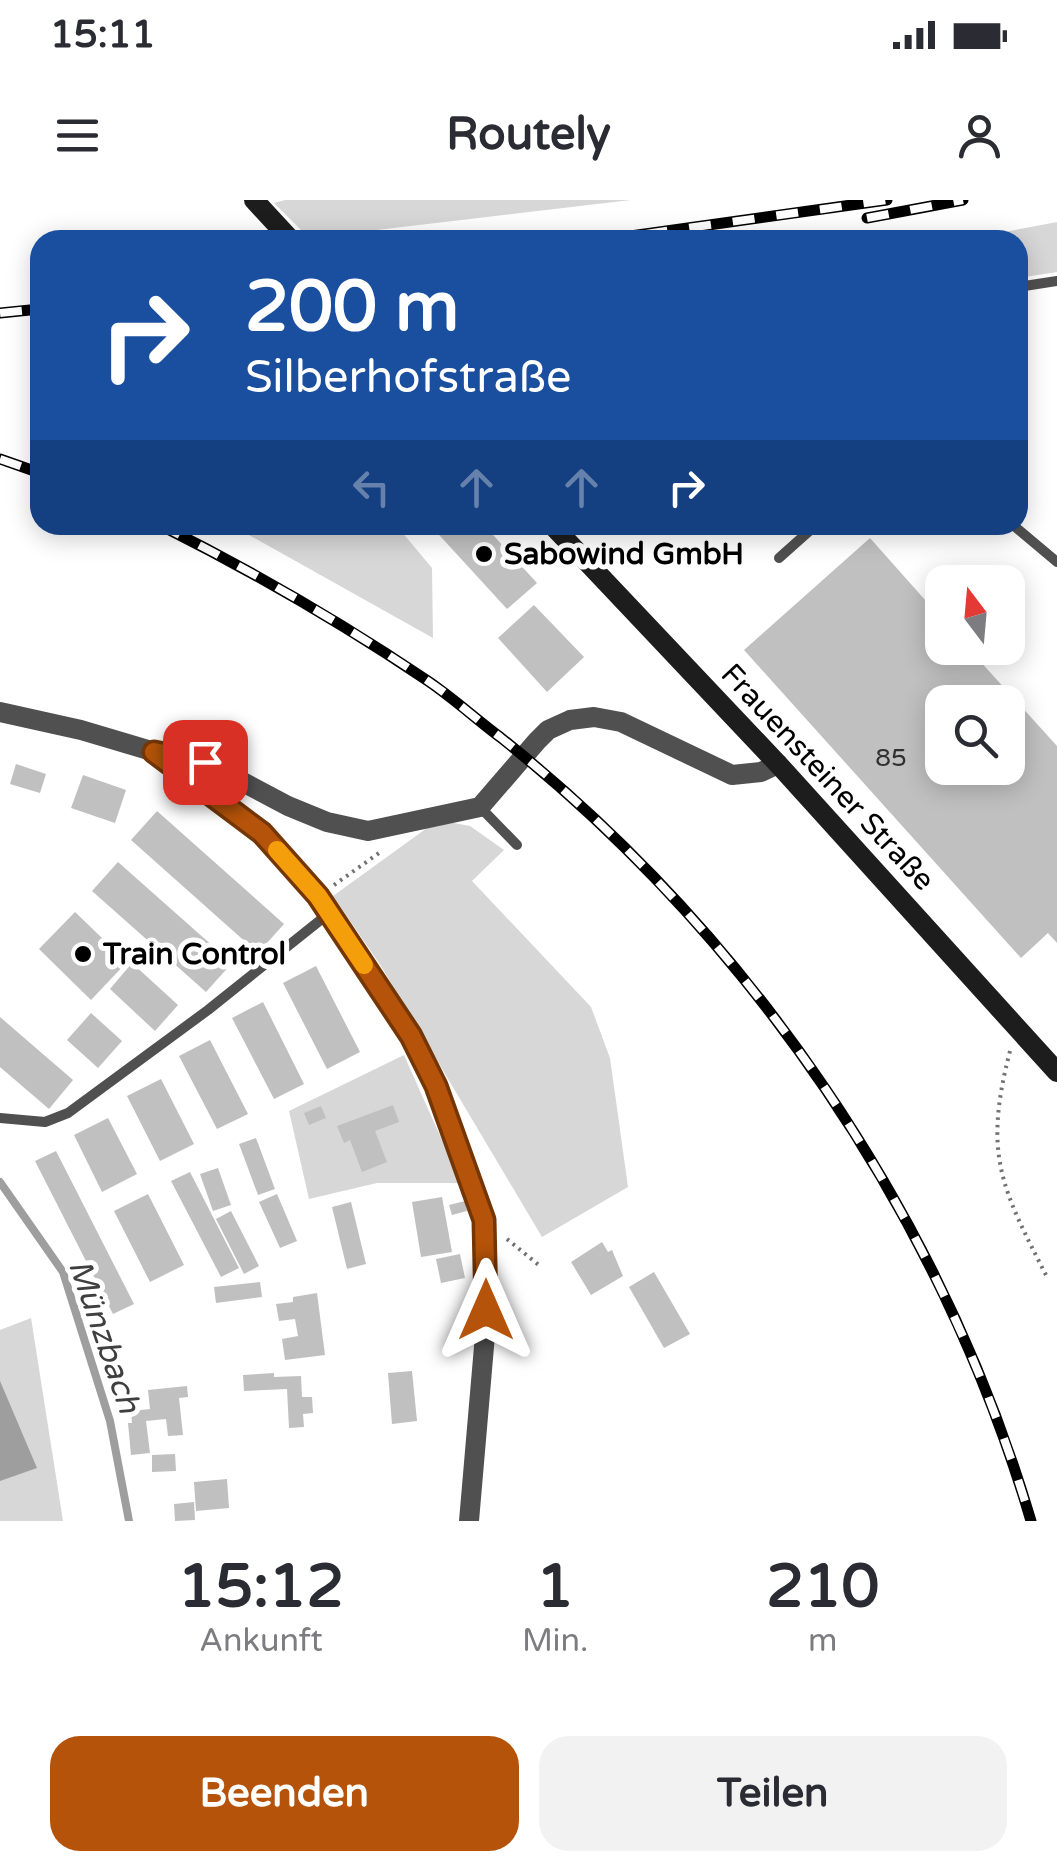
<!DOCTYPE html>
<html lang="de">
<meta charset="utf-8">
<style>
body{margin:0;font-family:"Varela Round",sans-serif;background:#f2f2f3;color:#2b2b33;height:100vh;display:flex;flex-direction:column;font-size:38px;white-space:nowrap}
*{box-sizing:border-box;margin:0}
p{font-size:32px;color:#7c7c81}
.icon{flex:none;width:55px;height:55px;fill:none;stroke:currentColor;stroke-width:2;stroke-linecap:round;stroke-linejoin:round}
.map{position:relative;height:1321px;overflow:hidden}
.side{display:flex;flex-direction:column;background:#fff;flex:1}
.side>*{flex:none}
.guide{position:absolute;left:30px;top:30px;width:998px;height:305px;border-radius:30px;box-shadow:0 5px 25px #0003;background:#1a4fa0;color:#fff;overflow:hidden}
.needle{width:65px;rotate:344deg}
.tools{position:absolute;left:925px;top:365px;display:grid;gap:20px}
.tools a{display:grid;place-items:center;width:100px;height:100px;border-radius:20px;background:#fff;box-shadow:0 5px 25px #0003;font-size:50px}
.pin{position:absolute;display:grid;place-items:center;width:85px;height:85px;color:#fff;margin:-42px;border-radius:20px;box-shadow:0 5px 15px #0006}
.me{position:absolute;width:110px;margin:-55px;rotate:0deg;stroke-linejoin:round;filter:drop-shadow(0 0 8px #0008)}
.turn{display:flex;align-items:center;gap:35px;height:210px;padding:0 50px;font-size:45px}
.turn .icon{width:130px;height:130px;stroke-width:2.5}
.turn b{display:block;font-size:70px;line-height:85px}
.lanes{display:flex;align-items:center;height:95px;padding:0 50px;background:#0003;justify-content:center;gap:50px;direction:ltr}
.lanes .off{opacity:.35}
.eta{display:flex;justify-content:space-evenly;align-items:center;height:170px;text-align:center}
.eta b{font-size:60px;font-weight:700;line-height:70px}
.primary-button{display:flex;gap:20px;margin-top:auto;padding:20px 50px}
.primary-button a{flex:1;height:115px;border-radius:30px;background:#b45309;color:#fff;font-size:40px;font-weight:700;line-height:115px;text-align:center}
.primary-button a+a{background:#f2f2f3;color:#2b2b33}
.status{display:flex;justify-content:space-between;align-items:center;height:70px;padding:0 50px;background:#fff;direction:ltr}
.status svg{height:28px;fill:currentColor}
header{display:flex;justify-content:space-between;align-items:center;height:130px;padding:0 50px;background:#fff;font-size:45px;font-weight:700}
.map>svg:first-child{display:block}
</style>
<div class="status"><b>15:11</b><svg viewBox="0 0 49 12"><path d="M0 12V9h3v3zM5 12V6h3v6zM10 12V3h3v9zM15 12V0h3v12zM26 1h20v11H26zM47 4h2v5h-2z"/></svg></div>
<header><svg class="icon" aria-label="menu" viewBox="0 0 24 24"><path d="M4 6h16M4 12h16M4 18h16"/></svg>Routely<svg class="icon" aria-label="person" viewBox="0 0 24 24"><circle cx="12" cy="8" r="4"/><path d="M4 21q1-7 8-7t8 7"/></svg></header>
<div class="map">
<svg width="1057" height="1321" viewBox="0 0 1057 1321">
<rect width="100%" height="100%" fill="#fff"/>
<g fill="#d7d7d7">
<polygon points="285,0 631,0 309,38 274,3"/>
<polygon points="1057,22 1057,72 1018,78 1018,40 962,40"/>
<polygon points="231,325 396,325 432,368 433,438"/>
<polygon points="438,620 470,626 504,650 472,681 591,807 610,858 628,987 542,1037 381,766 333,696"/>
<polygon points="404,855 461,983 377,983 309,999 289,911"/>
<polygon points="31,1118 63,1321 0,1321 0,1130"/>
</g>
<polygon fill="#9e9e9e" points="0,1181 37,1268 0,1281"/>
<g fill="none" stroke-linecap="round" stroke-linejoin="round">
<polyline stroke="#9e9e9e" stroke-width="8" points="0,982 63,1072 110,1221 129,1321"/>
</g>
<g fill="#c0c0c0" fill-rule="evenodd">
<polygon points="430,325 484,325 537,383 507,409"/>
<path d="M870,338l72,81v29h26l89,98v197l-9,-10 -27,25 -277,-308zM942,502h66v66h-66z"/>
<polygon points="534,405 584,457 547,492 498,438"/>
<polygon points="16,564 46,574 40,593 10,584"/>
<polygon points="83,575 126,590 115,623 71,608"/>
<polygon points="157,611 284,724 258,753 131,640"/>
<polygon points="118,662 232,763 206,792 92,691"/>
<polygon points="75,712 127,762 91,800 39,749"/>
<polygon points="132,763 178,805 155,831 110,789"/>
<polygon points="316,766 360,852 327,869 283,783"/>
<polygon points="263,802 304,884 274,899 232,818"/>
<polygon points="91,813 122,841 98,868 67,840"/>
<polygon points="0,817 73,880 49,909 0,867"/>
<polygon points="210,840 248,914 217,929 179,856"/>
<polygon points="161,879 194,944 160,961 127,896"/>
<polygon points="393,905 399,922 375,931 387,962 362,972 350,940 344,943 337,926"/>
<polygon points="321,906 326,918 309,925 304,913"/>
<polygon points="108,918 137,974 102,992 74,935"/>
<polygon points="256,938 275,989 258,995 239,944"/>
<polygon points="56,951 134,1104 113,1114 35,961"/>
<polygon points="218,968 231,1005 213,1011 200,974"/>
<polygon points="190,972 239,1068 221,1077 171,981"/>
<polygon points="148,994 184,1065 150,1082 114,1011"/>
<polygon points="277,994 297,1041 280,1048 259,1002"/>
<polygon points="442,997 452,1052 421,1057 412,1002"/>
<polygon points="465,1001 467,1011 452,1015 449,1005"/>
<polygon points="351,1002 366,1064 347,1069 332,1007"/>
<polygon points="231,1011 259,1066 244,1074 216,1019"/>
<polygon points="602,1042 608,1052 612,1050 623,1076 591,1095 571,1062"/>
<polygon points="460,1054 465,1078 441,1083 436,1059"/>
<polygon points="654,1072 690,1134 664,1148 629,1087"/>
<polygon points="260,1082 262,1097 216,1103 214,1087"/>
<polygon points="317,1093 325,1155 285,1160 282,1139 298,1136 295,1119 279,1121 276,1104 293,1102 293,1097"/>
<polygon points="412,1171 417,1221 392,1224 388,1173"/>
<polygon points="274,1173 274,1177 301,1176 302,1197 312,1197 313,1213 303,1214 304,1227 289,1228 287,1189 244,1191 243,1175"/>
<polygon points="187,1186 188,1197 179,1198 183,1235 168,1236 166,1219 146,1221 150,1253 131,1255 128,1223 132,1223 131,1211 150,1209 148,1190"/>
<polygon points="175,1254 176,1271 152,1272 152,1255"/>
<polygon points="227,1279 229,1308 196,1311 194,1282"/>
<polygon points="194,1302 195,1320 175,1321 174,1304"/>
</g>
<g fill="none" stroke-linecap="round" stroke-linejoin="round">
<g stroke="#727272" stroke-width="4" stroke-dasharray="2.5 5" stroke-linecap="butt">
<polyline points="334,685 379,653"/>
<path d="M1010,851c-27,104 -9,136 38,228"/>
<polyline points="507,1039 540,1066"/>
</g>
<g stroke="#505050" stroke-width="10">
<polyline points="1018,87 1057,81"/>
<polyline points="1013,325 1057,362"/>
<polyline points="779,358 816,325"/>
<polyline points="480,607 517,645"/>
<polyline points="0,918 45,922 68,913 208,810 328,714"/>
</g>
<g stroke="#505050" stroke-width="20">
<polyline points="0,512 81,530 155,552 205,562 288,606 327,622 368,631 480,607 537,541 548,530 570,520 594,517 621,522 732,575 761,572 778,564"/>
<polyline points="155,552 262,633 318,697 411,836 436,885 484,1020 487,1076 485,1135 469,1321"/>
</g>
<g stroke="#1d1d1d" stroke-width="20">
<polyline points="254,0 291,40"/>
<polyline points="552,325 778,564 1057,872"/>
</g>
<defs>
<g id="rail">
<polyline points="867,18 963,0"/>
<polyline points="602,40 887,0"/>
<polyline points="0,113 40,109"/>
<polyline points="0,259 40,273"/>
<path d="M160,325c92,46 182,98 268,156 25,17 48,38 72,56 250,199 440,477 531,784"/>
</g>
</defs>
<use href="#rail" stroke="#000" stroke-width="11"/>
<use href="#rail" stroke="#fff" stroke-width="8" stroke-dasharray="22" stroke-linecap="butt"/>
</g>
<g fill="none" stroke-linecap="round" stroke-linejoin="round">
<defs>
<polyline id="route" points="205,562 154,552 262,633 318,696 411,836 436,886 484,1020 486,1110"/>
</defs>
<use href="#route" stroke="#753606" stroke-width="25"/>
<use href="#route" stroke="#b45309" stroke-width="18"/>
<polyline stroke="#f59e0b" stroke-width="18" points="277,650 318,696 364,765"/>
</g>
<g fill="#000" stroke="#fff" stroke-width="4">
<circle cx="484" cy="354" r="10"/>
<circle cx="83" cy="754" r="10"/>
</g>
<g text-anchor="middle" stroke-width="10" stroke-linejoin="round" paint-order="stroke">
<g font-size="25" fill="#303030">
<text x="891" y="566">85</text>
</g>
<g font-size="30" font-weight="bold" fill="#000" stroke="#fff" text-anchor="start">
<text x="504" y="364">Sabowind GmbH</text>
<text x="103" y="764">Train Control</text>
</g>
<g font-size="30" fill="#000" stroke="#fff">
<text transform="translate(828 577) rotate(47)" y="10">Frauensteiner Straße</text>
</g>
<g font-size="32" font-style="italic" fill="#3f3f3f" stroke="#fff">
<text transform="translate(105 1136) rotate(71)" y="11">Münzbach</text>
</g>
</g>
</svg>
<div class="tools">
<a><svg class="needle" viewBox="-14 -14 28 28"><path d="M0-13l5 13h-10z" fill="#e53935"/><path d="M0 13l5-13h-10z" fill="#7c7c81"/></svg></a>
<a><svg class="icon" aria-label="search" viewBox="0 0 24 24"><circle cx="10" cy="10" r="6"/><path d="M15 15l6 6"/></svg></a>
</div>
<div class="pin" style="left:205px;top:562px;background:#d93025"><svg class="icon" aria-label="arrive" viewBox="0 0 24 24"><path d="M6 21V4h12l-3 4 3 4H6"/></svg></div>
<svg class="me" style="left:486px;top:1110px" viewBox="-20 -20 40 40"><path d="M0-17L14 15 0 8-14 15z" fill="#b45309" stroke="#fff" stroke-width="4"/></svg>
<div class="guide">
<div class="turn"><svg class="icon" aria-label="right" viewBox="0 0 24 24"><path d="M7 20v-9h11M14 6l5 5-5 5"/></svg><div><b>200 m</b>Silberhofstraße</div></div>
<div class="lanes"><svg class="icon off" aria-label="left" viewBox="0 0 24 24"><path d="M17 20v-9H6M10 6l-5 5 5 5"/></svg><svg class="icon off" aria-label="ahead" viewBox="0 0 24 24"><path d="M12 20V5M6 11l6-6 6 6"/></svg><svg class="icon off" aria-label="ahead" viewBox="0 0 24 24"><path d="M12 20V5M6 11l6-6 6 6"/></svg><svg class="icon" aria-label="right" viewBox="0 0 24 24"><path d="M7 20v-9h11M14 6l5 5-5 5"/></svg></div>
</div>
</div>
<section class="side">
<div class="eta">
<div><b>15:12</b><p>Ankunft</p></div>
<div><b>1</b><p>Min.</p></div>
<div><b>210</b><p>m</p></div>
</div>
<div class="primary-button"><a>Beenden</a><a>Teilen</a></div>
</section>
